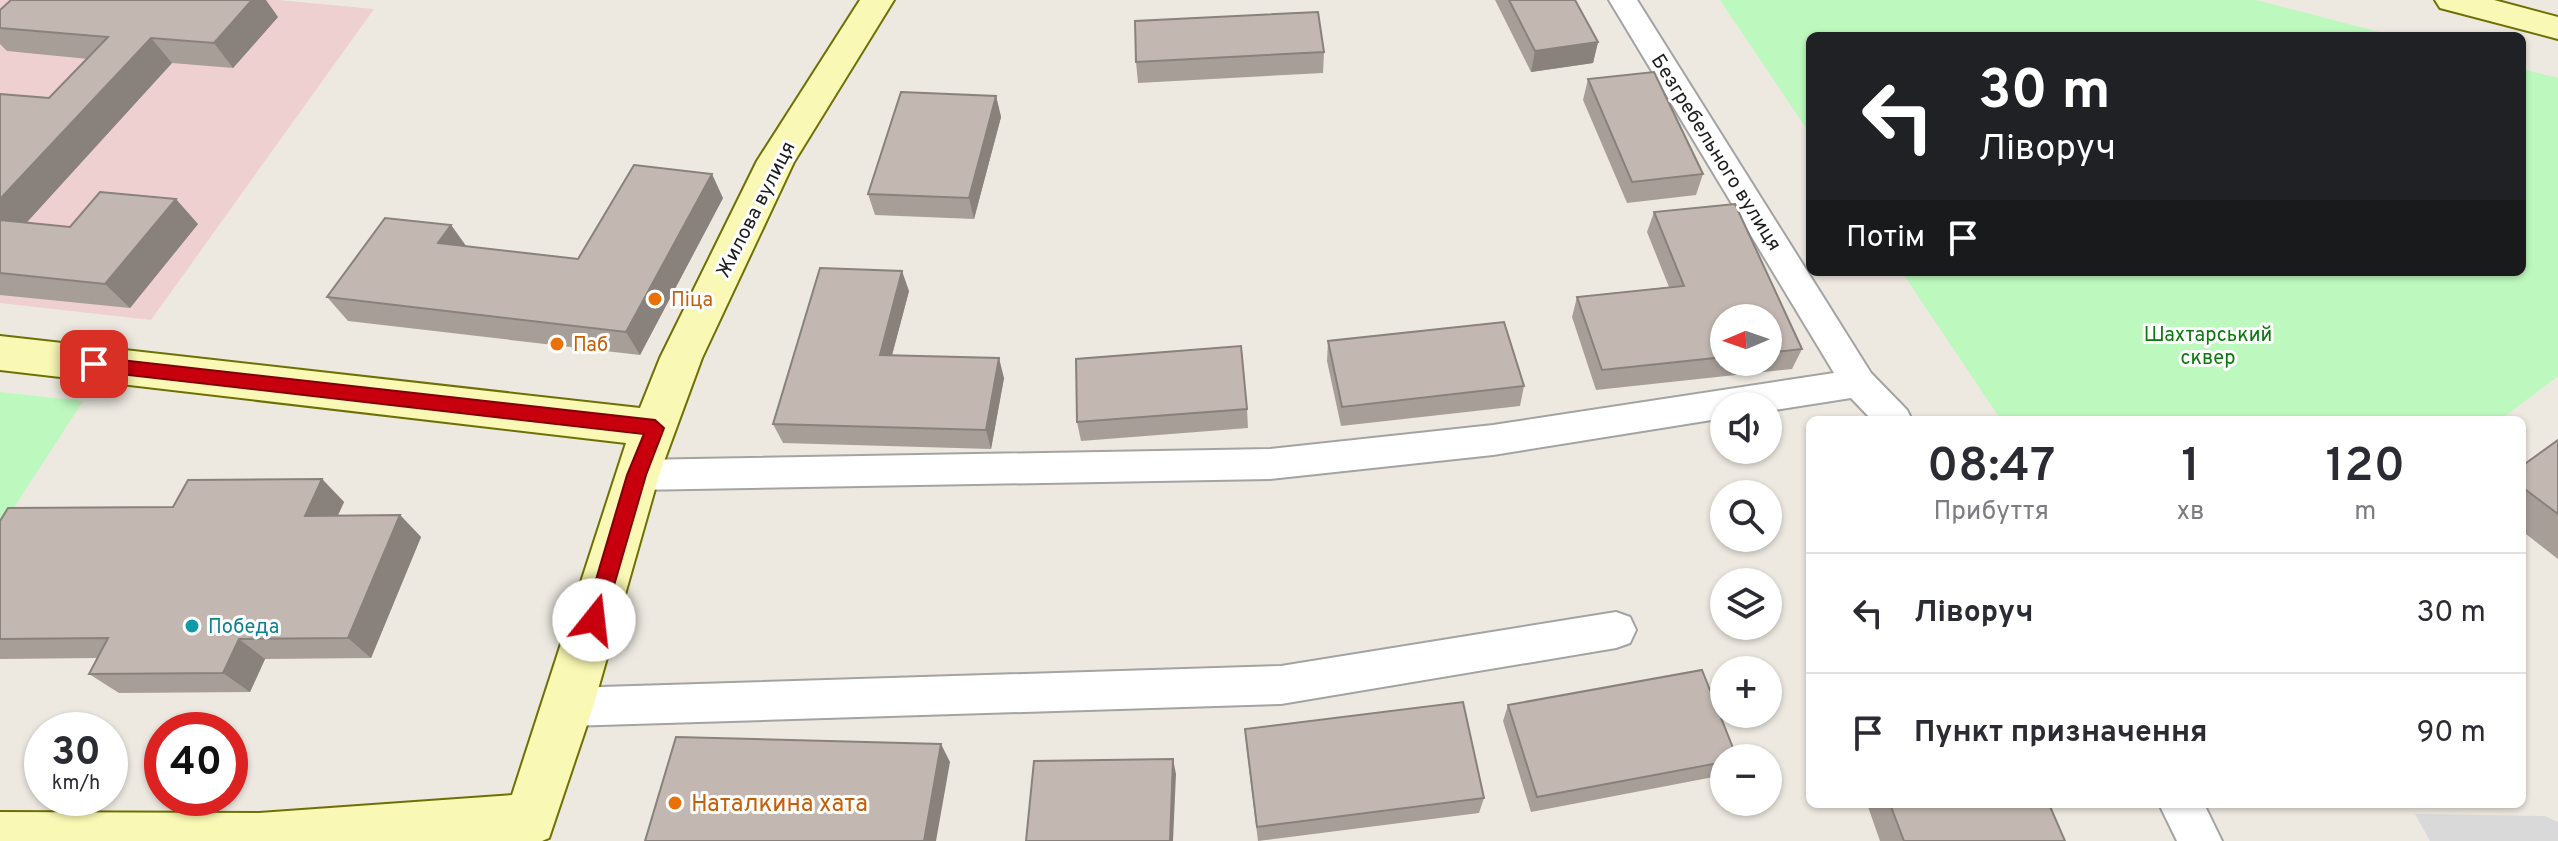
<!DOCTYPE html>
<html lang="uk">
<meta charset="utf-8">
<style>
body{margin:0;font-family:Overpass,sans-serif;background:#f2f2f3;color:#2b2b33;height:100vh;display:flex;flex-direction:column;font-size:30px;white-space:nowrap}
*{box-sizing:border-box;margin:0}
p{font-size:26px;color:#7c7c81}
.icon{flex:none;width:44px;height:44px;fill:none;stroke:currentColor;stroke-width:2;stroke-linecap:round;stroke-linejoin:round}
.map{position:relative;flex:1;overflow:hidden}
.panel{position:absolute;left:1806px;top:416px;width:720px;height:392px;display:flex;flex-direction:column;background:#fff;border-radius:12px;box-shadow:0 2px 6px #0004}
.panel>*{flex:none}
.top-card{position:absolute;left:1806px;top:32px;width:720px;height:244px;border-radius:12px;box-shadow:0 2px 6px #0004;background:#202124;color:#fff;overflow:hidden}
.needle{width:52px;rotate:268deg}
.controls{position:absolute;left:1710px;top:304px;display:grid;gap:16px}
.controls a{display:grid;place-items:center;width:72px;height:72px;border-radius:50%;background:#fff;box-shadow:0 2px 6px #0004;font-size:40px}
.speed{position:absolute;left:24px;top:712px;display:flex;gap:16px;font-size:40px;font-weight:700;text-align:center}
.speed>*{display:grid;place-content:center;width:104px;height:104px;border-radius:50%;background:#fff;box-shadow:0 2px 6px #0004;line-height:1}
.speed small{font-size:20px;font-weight:400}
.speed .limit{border:12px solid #d22;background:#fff;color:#111}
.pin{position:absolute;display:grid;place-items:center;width:68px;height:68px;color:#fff;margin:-34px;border-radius:16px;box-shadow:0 4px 12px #0006}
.me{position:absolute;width:88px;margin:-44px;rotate:16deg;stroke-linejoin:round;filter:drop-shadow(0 0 6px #0008)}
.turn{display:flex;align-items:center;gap:28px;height:168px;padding:0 40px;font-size:36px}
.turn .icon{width:104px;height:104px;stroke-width:2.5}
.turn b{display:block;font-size:56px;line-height:68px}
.then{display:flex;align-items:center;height:76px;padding:0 40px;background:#0003;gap:16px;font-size:30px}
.eta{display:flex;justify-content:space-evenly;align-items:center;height:136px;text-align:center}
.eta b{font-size:48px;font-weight:600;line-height:56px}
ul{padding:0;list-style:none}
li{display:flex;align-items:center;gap:24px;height:120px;padding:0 40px;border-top:2px solid #e1e1e2}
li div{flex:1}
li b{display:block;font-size:30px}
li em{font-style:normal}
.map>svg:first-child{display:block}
</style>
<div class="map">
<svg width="2558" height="841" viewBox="0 0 2558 841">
<rect width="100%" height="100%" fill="#ede9e1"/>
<polygon fill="#dad9d9" points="2415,814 2545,816 2558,822 2558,841 2430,841"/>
<polygon fill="#efd0d1" points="0,0 279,0 374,9 151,320 0,303"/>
<g fill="#bdf9be">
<polygon points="1720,0 2256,0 2395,36 1810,36 1810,134"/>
<polygon points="2522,69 2558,78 2558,376 2500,420 2001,420 1902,272 2522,272"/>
<polygon points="0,392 83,401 0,529"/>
</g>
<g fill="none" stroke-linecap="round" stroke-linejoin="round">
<defs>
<g id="street">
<polygon points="1609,0 1637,0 1871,373 1907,410 1912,420 1872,420 1851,398 1768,411 1768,406 1724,406 1724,418 1493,455 1270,479 636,490 623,486 617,475 623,464 636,460 1270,449 1493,425 1834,373"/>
<polygon points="1616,612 1630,617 1636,630 1630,643 1616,648 1281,704 568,726 553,721 547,707 553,693 568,688 1281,666"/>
<polygon points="2159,804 2204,804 2222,841 2177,841"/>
</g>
<g id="secondary">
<polygon points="860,0 894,0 794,162 702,358 659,475 593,707 549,838 542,841 0,841 0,812 259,813 512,795 626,443 0,370 0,336 640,408 660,358 757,161"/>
<polygon points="2435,0 2494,0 2558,17 2558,39 2440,8"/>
</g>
</defs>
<use href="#street" stroke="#a3a3a3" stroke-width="4"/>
<use href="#secondary" stroke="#6d7104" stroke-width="4"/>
<use href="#street" fill="#fff" fill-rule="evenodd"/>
<use href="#secondary" fill="#f9f8b4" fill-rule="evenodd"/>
</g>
<g fill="#a79e98" fill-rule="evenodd">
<polygon points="1495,0 1575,0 1598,42 1593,63 1531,72"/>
<polygon points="0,10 278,17 233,68 172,63 26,223 70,227 198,224 130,308 0,295 0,94 49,98 88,59 7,51 0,44"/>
<polygon points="1324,52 1323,73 1138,83 1136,62"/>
<polygon points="1588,79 1703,174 1696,195 1627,203 1583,100"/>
<polygon points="996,96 1001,117 974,219 875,215 868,194"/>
<polygon points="723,198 640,355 348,321 327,297 451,225 467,247 578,259"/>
<path d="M1654,212l148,137 -10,20 -196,21 -24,-73 5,-20 92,-10 -22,-55zM1724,318h44v44h-44z"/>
<polygon points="909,291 892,355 1004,378 991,449 783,443 773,424"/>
<polygon points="1328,341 1524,386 1520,406 1341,426 1327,361"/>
<polygon points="1247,409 1248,428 1081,441 1077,422"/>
<polygon points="2558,440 2558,559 2522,531 2522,466"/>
<polygon points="322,479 344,502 338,515 400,515 421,537 371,658 265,659 250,692 119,693 89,674 97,658 0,659 0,521 173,507"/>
<polygon points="1508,705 1724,758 1724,775 1531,812 1503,721"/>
<polygon points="1245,729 1484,798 1479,813 1258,841 1246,744"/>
<polygon points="1867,804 2049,804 2065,841 1880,841"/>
</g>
<g fill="#88817c">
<polygon points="252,0 266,0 278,17 233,68 214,43"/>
<polygon points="151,38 172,63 8,243 0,236 0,199"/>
<polygon points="1598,42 1593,63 1531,72 1535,51"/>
<polygon points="996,96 1001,117 974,219 969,198"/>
<polygon points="712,174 723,198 640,355 626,332"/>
<polygon points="176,199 198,224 130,308 105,284"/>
<polygon points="451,225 468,249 438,243"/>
<polygon points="902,271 909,291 887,374 880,355"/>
<polygon points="999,358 1004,378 991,449 986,430"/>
<polygon points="322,479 344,502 328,537 305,516"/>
<polygon points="400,515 421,537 371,658 348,638"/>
<polygon points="239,639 265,659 250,692 223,673"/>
<polygon points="941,744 950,762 936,841 924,841"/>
<polygon points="1173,759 1176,774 1173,841 1170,841"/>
</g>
<g fill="#c2b8b1" stroke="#88817c" stroke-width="2">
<polygon points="11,0 252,0 214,43 151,38 0,199 0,94 49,98 108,37 0,28 0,10"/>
<polygon points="1509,0 1575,0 1598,42 1535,51"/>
<polygon points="1318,12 1324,52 1136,62 1135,21"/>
<polygon points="1654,72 1703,174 1632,182 1588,79"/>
<polygon points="901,92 996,96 969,198 868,194"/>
<polygon points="634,165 712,174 626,332 327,297 385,218 451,225 438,243 578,259"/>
<polygon points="100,192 176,199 105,284 0,273 0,220 70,227"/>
<polygon points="1735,204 1802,349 1768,353 1768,318 1724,318 1724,357 1602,370 1577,297 1684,286 1654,212"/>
<polygon points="820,268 902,271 880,355 999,358 986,430 773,424"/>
<polygon points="1504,322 1524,386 1342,407 1328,341"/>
<polygon points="1241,346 1247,409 1077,422 1076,359"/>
<polygon points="2558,440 2558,514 2522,487 2522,466"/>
<polygon points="322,479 305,516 400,515 348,638 239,639 223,673 89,674 108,638 0,639 0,521 8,508 173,507 188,480"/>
<polygon points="1702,670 1737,758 1724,758 1724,762 1537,797 1508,705"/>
<polygon points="1463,702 1484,798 1257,827 1245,729"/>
<polygon points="676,737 941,744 924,841 645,841"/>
<polygon points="1173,759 1170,841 1026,841 1034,761"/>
<polygon points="1890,804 2049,804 2065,841 1904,841"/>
</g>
<polygon fill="#c8000d" stroke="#820008" stroke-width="2" points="94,357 655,420 664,428 646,475 604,620 601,627 594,629 587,627 584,620 627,475 644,434 94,371 85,364"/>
<g fill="#e8710a" stroke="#fff" stroke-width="3">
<circle cx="655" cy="299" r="8"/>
<circle cx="557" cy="344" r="8"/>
<circle cx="675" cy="803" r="8"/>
</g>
<circle fill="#0f9aa8" stroke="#fff" stroke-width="3" cx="192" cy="626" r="8"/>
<g text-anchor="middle" stroke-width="6" stroke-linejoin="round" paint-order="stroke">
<g font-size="20" fill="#1c1c1c" stroke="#fff">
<text transform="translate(1717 152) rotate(58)" y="7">Безгребельного вулиця</text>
<text transform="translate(755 209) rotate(-63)" y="7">Жилова вулиця</text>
</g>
<g font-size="20" fill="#c56008" stroke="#fff" text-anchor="start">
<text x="671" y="306">Піца</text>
<text x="573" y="351">Паб</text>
</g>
<g font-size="20" fill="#0b790d" stroke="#fff">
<text x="2208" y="341">Шахтарський<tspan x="2208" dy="23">сквер</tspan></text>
</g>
<g font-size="20" fill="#0d838f" stroke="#fff" text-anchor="start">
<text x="208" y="633">Победа</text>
</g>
<g font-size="24" fill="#c56008" stroke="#fff" text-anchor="start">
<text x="691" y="811">Наталкина хата</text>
</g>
</g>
</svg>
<div class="controls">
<a><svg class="needle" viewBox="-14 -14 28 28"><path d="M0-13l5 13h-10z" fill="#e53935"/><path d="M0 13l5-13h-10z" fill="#7c7c81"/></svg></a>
<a><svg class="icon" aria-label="sound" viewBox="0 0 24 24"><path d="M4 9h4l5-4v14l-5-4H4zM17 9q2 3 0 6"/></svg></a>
<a><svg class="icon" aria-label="search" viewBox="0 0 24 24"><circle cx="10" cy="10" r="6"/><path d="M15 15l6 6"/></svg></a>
<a><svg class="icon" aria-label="layers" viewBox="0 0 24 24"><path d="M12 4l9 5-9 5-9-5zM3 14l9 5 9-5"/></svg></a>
<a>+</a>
<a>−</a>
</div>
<div class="speed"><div>30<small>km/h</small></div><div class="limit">40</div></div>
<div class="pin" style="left:94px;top:364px;background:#d93025"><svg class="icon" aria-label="arrive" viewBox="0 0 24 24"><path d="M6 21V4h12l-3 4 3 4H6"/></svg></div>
<svg class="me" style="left:594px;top:620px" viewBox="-20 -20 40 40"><circle r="19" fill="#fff"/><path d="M0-13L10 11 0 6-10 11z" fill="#c8000d"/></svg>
<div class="top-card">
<div class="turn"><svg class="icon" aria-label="left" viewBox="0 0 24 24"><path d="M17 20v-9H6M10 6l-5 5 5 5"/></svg><div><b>30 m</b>Ліворуч</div></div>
<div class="then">Потім<svg class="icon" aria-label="arrive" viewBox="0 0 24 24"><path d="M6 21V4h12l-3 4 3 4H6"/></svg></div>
</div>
<section class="panel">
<div class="eta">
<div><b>08:47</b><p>Прибуття</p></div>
<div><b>1</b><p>хв</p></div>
<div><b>120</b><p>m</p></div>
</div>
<ul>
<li><svg class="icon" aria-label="left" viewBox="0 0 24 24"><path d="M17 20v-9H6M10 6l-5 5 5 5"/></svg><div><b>Ліворуч</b></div><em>30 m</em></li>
<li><svg class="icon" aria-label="arrive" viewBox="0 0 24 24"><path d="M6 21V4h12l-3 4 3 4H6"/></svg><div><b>Пункт призначення</b></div><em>90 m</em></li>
</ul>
</section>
</div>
